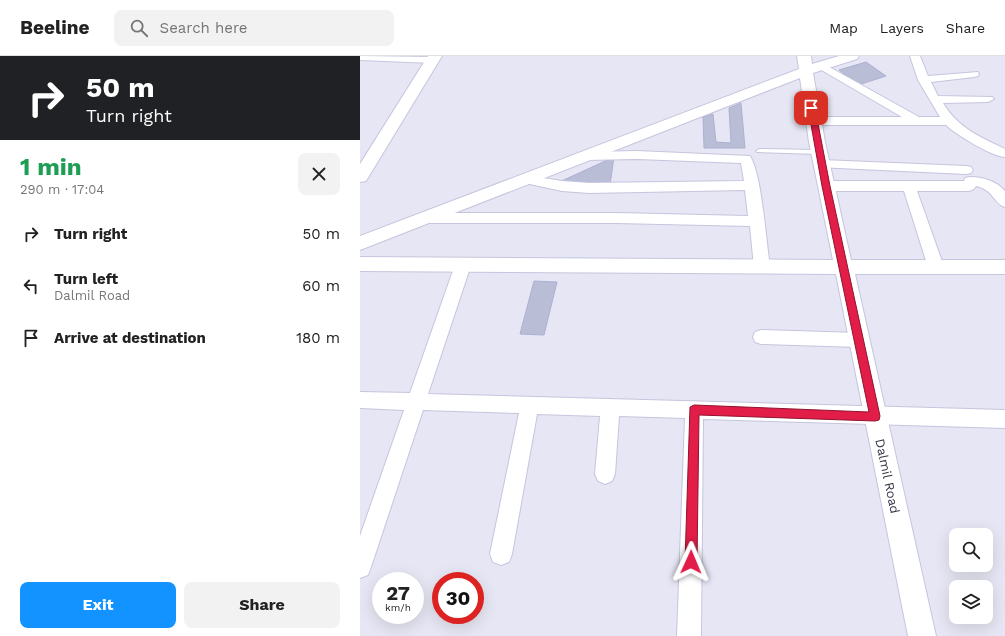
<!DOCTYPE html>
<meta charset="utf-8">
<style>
body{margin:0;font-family:"Work Sans",sans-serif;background:#f2f2f2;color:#222;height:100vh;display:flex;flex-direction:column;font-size:15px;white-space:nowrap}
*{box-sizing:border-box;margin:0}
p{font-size:13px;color:#767676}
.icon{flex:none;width:22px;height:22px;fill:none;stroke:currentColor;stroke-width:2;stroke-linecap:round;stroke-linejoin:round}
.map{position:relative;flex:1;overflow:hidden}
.side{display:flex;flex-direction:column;background:#fff;width:360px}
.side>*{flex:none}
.top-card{background:#202124;color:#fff;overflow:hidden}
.controls{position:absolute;left:589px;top:472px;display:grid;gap:8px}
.controls a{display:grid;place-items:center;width:44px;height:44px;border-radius:8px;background:#fff;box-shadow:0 4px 16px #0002;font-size:20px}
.speed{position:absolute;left:12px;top:516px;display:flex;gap:8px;font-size:20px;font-weight:700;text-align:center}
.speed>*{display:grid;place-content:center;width:52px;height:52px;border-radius:50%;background:#fff;box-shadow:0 4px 16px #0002;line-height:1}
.speed small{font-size:10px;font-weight:400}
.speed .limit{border:6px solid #d22;background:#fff;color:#111}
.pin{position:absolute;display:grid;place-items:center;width:34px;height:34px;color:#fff;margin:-17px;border-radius:8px;box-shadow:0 2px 6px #0006}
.me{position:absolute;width:44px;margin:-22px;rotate:1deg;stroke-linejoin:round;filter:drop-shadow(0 0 3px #0008)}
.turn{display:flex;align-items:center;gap:14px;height:84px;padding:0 20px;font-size:18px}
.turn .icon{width:52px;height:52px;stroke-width:2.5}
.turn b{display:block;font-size:28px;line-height:34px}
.round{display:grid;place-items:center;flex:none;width:42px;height:42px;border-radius:8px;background:#f2f2f2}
.head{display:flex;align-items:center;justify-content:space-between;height:68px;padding:0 20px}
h1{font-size:24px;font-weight:700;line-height:30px;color:#1e9e55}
.cta{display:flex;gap:8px;margin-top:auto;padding:8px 20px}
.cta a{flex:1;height:46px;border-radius:8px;background:#1293ff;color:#fff;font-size:16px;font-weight:700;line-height:46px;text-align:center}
.cta a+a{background:#f2f2f2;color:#222}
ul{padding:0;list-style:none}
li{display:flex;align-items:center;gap:12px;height:52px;padding:0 20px}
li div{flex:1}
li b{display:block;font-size:15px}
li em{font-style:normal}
header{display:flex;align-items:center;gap:24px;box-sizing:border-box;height:56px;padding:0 20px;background:#fff;border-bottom:1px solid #e0e0e0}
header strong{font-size:19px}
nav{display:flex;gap:22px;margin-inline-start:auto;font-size:14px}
.search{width:280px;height:36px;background:#f2f2f2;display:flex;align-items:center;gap:10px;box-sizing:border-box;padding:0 14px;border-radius:8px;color:#767676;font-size:15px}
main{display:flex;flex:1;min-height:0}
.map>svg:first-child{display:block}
</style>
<header>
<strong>Beeline</strong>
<div class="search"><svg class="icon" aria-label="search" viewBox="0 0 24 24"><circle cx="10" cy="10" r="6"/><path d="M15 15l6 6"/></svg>Search here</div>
<nav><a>Map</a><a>Layers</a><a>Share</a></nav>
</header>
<main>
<section class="side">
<div class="top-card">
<div class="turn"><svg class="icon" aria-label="right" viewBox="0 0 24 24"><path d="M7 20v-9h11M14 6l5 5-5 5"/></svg><div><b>50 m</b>Turn right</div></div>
</div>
<div class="head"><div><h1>1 min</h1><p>290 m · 17:04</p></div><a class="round"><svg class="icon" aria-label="close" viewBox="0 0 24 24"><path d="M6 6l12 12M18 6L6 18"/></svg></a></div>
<ul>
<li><svg class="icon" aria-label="right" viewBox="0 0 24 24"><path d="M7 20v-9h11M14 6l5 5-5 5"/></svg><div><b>Turn right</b></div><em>50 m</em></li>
<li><svg class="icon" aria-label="left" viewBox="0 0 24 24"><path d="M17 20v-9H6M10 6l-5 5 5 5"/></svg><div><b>Turn left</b><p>Dalmil Road</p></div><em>60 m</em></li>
<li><svg class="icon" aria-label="arrive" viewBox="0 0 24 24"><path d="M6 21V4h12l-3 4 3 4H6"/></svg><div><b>Arrive at destination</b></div><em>180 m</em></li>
</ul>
<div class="cta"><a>Exit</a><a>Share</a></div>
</section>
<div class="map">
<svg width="645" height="580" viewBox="0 0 645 580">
<rect width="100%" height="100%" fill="#e6e6f4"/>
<g fill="#babdd6" stroke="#adb0d1">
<polygon points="506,6 526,20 498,29 479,14"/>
<polygon points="381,47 385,92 344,92 343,61 353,58 356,86 371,87 369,52"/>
<polygon points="254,101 250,129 195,128"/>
<polygon points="174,225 197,226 184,279 160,278"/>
</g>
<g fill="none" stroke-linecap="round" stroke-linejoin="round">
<defs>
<polygon id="service" points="399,93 459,94 462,96 459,98 397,96 396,95"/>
<g id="minor">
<polygon points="0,0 72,1 77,4 72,7 0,4"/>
<path d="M550,0h10l8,20 50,-4 1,2 -1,2 -4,1 -43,5 7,14 54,1 2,2 -6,3 -45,1c15,25 37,34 62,46v8c-12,0 -50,-23 -59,-32h-133l-6,-4 6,-4h89l-84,-49 -1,-2 1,-2 4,-1 97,54h21l-22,-37z"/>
<path d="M277,95l113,5c12,19 16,85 20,111l-3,4 -5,2 -5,-2 -3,-4 -4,-41 -134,-3h-191l-5,-1 -2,-4 2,-4 5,-1h191l132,3 -3,-26 -156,3 -27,-2 -37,-8 -5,-1 -2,-3 2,-3 5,-1 37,6 27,2 155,-2 -3,-18 -104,-4 -52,1 -5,-1 -1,-3 1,-3 5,-1z"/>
<polygon points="462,104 606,110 611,111 613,114 611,117 606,118 457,111 456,108 457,105"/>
<path d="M610,121c13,0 26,4 35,14v16c-11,-3 -12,-18 -29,-21l-2,3 -5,2h-52l27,76 -3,4 -5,2 -5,-2 -3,-4 -24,-76h-78l-5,-2 -2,-3 2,-3 5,-2h138l1,-3z"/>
<polygon points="103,203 108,205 111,209 68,338 645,354 645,372 343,363 341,580 317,580 325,362 259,360 255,418 252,425 245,428 238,425 235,418 240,360 177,358 152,498 149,506 141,509 133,506 130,498 159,357 63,354 11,511 8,519 0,522 0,480 44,354 0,352 0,336 50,337 95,209 98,205"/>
<polygon points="401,274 499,277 505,279 507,284 505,289 499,291 401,288 395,286 393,281 395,276"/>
</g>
<g id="tertiary">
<polygon points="68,0 82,0 6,125 0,126 0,108"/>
<polygon points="437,0 451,0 452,8 479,0 499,0 497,3 453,17 465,86 491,204 645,204 645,218 495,218 576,580 548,580 476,218 0,215 0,201 473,204 449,86 440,22 0,194 0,180 439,13"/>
</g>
</defs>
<use href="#service" stroke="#c5c5de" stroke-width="2"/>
<use href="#minor" stroke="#c5c5de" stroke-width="2"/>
<use href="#tertiary" stroke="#c5c5de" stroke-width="2"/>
<use href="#service" fill="#fff" fill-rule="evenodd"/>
<use href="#minor" fill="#fff" fill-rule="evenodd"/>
<use href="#tertiary" fill="#fff" fill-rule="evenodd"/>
</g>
<polygon fill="#e11d48" stroke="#92132f" points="451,50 455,52 470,130 520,360 519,364 515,365 339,359 337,506 335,510 331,511 327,510 325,506 330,351 334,349 509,356 462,130 448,52"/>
<g text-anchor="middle" stroke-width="3" stroke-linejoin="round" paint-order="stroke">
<g font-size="13" fill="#353647" stroke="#fff">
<text transform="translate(528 420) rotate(78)" y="5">Dalmil Road</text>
</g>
</g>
</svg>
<div class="controls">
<a><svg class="icon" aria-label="search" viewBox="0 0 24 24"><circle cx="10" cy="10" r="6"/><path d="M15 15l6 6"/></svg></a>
<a><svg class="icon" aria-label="layers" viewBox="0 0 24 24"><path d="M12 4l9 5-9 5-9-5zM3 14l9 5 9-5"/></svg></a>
</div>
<div class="speed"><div>27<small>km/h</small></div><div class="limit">30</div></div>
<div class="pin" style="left:451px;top:52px;background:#d93025"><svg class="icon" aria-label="arrive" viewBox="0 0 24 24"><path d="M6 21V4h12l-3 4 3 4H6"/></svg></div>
<svg class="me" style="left:331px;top:506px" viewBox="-20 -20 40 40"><path d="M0-17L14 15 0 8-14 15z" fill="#e11d48" stroke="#fff" stroke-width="4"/></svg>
</div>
</main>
